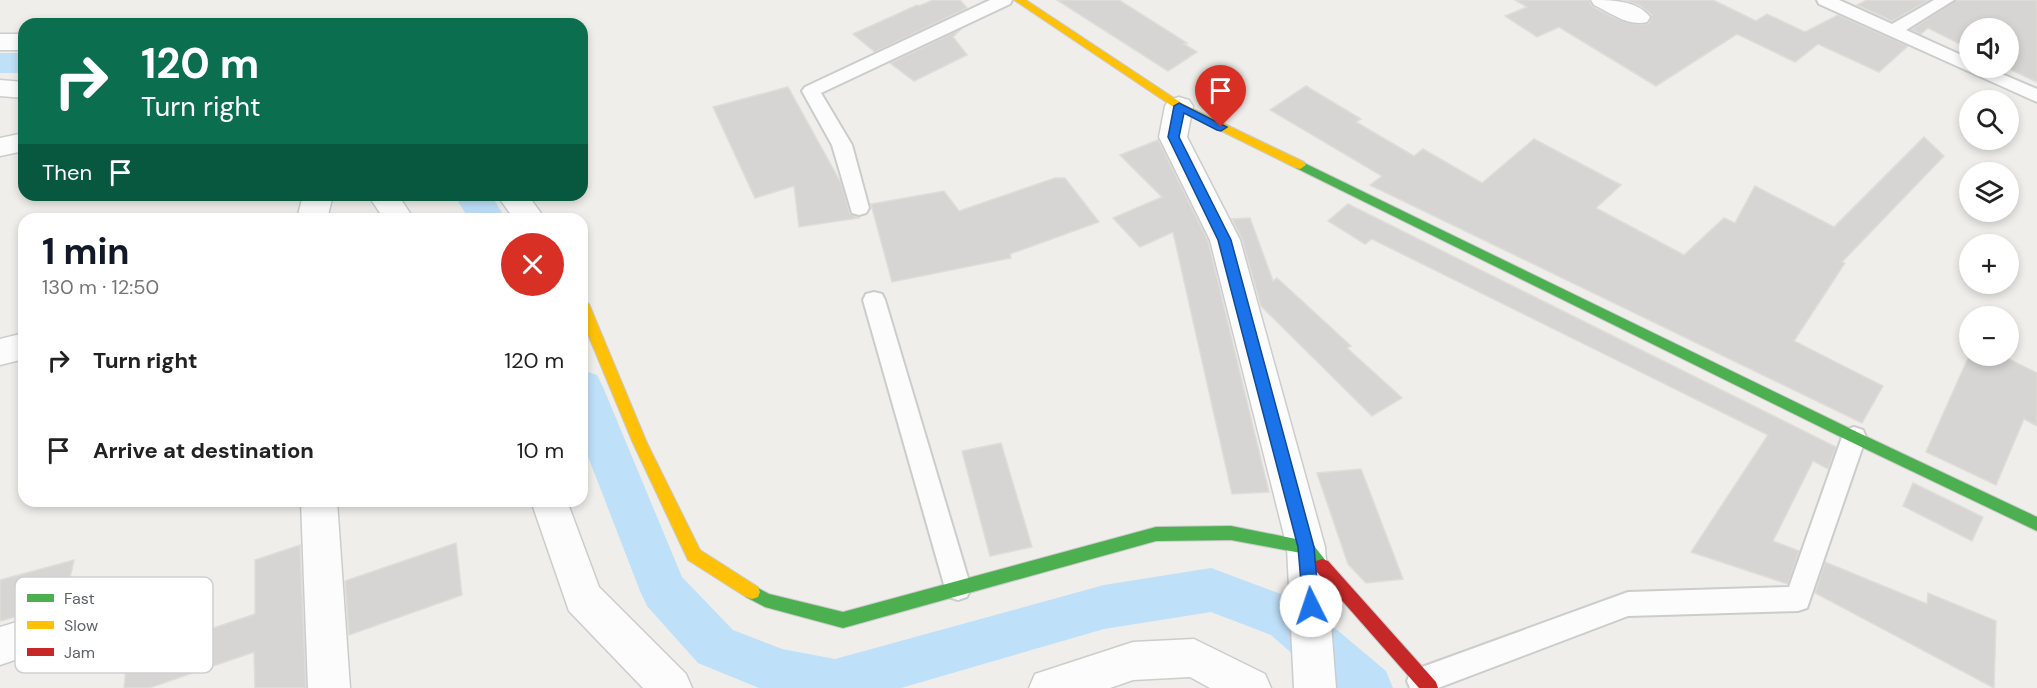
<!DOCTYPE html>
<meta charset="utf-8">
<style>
body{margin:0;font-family:"DM Sans",sans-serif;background:#f2f2f2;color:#222;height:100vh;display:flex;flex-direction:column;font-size:22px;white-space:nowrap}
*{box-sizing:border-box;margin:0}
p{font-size:20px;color:#767676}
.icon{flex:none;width:33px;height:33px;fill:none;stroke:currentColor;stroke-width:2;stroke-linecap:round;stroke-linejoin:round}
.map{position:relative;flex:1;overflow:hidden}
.side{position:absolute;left:18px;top:213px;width:570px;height:294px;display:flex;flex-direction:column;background:#fff;border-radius:18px;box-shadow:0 3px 9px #0003}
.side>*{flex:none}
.banner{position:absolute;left:18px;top:18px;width:570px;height:183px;border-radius:18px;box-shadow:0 3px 9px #0003;background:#0b6e4f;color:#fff;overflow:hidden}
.buttons{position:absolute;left:1959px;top:18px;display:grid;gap:12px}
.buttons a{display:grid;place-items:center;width:60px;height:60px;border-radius:50%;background:#fff;box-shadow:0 3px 9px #0003;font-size:30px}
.pin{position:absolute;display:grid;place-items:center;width:51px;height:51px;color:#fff;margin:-62px -26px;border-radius:50% 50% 50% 0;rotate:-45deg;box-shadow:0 0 6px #0007}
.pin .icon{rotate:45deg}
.me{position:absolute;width:66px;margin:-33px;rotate:356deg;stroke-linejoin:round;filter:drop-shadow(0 0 4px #0008)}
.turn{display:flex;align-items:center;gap:21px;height:126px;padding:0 24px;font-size:27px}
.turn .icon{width:78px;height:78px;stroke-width:2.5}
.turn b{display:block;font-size:42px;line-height:51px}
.then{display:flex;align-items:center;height:57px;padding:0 24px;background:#0003;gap:12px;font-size:22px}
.round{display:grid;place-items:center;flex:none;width:63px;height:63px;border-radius:32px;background:#f2f2f2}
.summary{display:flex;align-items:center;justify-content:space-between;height:102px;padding:0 24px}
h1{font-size:36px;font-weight:700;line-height:45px;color:#111827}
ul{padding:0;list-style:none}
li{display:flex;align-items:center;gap:18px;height:90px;padding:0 24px}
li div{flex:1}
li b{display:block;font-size:22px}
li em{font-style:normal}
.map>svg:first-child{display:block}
</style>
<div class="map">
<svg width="2037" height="688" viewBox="0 0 2037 688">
<rect width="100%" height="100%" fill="#efeeea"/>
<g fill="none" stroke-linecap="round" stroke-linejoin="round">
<g fill="#bfe0f9" fill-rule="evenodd">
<rect x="0" y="53" width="24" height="20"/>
<polygon points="454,195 491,195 506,219 469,219"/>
<polygon points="582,370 597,375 603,387 682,577 733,630 782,649 835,659 1104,585 1211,568 1305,603 1386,671 1393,688 1331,688 1271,635 1211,612 1104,629 901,688 759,688 698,663 647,606 640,591 582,441"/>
</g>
</g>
<g fill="#d6d5d3" stroke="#deddd9" stroke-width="1.5">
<polygon points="933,0 960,0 967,8 875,52 853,34 917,5 919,6"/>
<polygon points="1057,0 1119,0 1187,43 1184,44 1197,52 1168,71"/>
<polygon points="1515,0 1589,0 1593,7 1613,17 1640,25 1649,23 1652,15 1639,5 1624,0 1713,0 1756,21 1767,14 1805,32 1838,15 1908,46 1879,72 1818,44 1795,62 1737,34 1656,86 1559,27 1537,37 1505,16 1527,7"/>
<polygon points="1867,0 1929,0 1892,21 1857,5"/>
<polygon points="1956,0 2037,0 2037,82 2007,68 2008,28 1970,28 1970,49 1928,28 1921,34 1911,30"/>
<polygon points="961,29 953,37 967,55 914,81 890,63"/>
<polygon points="1306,86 1361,119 1356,122 1414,156 1423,149 1482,183 1534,139 1621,185 1596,208 1684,255 1724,218 1735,223 1755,186 1834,227 1924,137 1944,156 1842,262 1845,263 1794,341 1883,386 1862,423 1370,185 1382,176 1270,110"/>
<polygon points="788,87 841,183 850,214 859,218 799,227 794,186 755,198 713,107"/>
<polygon points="1158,140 1208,241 1269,492 1232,494 1173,232 1140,247 1113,218 1162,197 1120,155"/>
<polygon points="1055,178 1065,178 1099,222 1010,254 1011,258 892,282 871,204 944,191 959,211"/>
<polygon points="1348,204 1836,447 1828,469 1813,461 1773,541 1799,551 1788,584 1691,552 1768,435 1372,239 1365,244 1328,221"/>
<polygon points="1250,218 1273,281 1277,278 1351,346 1347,348 1402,398 1372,416 1261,306 1242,239 1232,219"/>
<polygon points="1969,356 2003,356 2037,373 2037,426 2024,419 1996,485 1926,452"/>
<polygon points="1001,443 1032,547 990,556 962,451"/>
<polygon points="1361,469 1403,579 1366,583 1348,564 1317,473"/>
<polygon points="1913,483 1983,517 1972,541 1903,506"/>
<polygon points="456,543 462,595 349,635 345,581"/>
<polygon points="300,545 306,688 255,688 254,652 149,688 124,688 127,657 255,614 255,560"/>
<polygon points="74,560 64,604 0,621 0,580"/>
<polygon points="1825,562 1927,604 1928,593 1996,621 1994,688 1815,593"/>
</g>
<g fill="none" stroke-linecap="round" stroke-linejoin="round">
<defs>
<g id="lane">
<polygon points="990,0 1012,0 1010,4 821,93 852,145 869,208 866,213 859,215 852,213 832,145 802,91 805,87"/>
<polygon points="1817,0 1839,0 1892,24 1934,0 1954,0 1906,30 1970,59 1970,68 1988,68 2037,89 2037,102 1819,4"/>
<polygon points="874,292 882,294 885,300 971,588 967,597 958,600 949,597 945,588 863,300 866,294"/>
<polygon points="1854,427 1863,430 1866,437 1807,608 1798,611 1628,616 1438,688 1410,688 1407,681 1411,671 1628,592 1789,587 1842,437 1845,430"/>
</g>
<g id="street">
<path d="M1591,0c20,0 46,0 59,17l-3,5c-18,5 -36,-9 -53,-17z"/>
<rect x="0" y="34" width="24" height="16"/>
<polygon points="0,80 24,82 24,98 0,96"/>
<polygon points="1179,97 1189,100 1193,106 1187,137 1240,240 1325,547 1336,688 1294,688 1287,547 1210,240 1159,137 1165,106 1169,100"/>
<polygon points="24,133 24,151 0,156 0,138"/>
<polygon points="303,195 333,195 327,219 297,219"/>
<polygon points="368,195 398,195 414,219 384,219"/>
<polygon points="497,195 528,195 545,219 514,219"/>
<polygon points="24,333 24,359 0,365 0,339"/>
<polygon points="301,501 337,501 350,688 308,688"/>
<polygon points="531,501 567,501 599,587 686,674 692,688 643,688 569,611"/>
<polygon points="30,618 44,624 50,637 44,650 0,665 0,627"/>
<polygon points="1194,639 1265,674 1271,688 1210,688 1190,677 1133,680 1110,688 1029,688 1035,674 1133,642"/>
</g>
<g id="fast">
<polygon points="1300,161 1859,433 2037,517 2037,531 1849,441 1296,168 1294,165 1296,162"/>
<polygon points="1231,526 1311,542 1330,566 1328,571 1322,573 1316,571 1301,553 1231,540 1156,541 843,628 765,607 746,597 744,592 746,587 752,585 769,594 843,612 1156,527"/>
</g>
<g id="slow">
<polygon points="1014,0 1026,0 1183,104 1304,162 1306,165 1300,169 1296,168 1175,108"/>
<polygon points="582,299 589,304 647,443 700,550 758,587 760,592 758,597 752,599 746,597 688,560 633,443 582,320"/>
</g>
<polygon id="jam" points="1322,559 1328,561 1436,682 1438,688 1419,688 1316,571 1314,566 1316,561"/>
</defs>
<use href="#lane" stroke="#cbcccc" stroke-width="4"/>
<use href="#street" stroke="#cbcccc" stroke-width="3"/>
<use href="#fast" stroke="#cacacb" stroke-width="2"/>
<use href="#slow" stroke="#cacacb" stroke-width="2"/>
<use href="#jam" stroke="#cacacb" stroke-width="2"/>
<use href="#lane" fill="#fdfcfc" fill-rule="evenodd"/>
<use href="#street" fill="#fdfcfc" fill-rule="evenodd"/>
<use href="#fast" fill="#4caf50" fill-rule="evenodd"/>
<use href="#slow" fill="#ffc107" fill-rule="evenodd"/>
<use href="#jam" fill="#c62828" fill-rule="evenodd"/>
</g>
<polygon fill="#1a73e8" stroke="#114b97" stroke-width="1.5" points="1179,103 1227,127 1221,131 1217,130 1184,113 1179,137 1231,240 1314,547 1319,606 1317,611 1311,613 1305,611 1303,606 1298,547 1218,240 1168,137 1174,106"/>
<rect x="15" y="577" width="198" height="96" rx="9" fill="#fff" stroke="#cfd0d2" stroke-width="1.5"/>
<rect x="27" y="594" width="27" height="8" fill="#4caf50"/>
<rect x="27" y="621" width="27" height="8" fill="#ffc107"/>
<rect x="27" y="648" width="27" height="8" fill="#c62828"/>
<g font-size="16" fill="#5f6368">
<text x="64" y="604">Fast</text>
<text x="64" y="631">Slow</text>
<text x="64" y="658">Jam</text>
</g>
</svg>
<div class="buttons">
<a><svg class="icon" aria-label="sound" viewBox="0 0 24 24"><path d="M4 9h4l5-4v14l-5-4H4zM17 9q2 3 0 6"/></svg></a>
<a><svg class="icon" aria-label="search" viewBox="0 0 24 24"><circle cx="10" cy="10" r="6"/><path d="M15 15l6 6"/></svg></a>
<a><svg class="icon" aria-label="layers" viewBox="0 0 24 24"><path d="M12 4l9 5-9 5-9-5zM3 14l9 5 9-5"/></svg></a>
<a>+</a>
<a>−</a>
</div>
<div class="pin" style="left:1221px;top:127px;background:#d93025"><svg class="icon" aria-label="arrive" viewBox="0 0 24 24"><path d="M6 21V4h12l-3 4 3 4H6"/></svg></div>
<svg class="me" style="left:1311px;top:606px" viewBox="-20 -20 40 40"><circle r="19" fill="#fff"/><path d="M0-13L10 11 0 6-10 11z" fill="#1a73e8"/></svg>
<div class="banner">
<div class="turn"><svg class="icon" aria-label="right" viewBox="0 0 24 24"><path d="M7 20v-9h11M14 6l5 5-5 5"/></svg><div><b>120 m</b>Turn right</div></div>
<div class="then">Then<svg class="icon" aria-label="arrive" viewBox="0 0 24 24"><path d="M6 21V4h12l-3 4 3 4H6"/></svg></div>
</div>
<section class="side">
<div class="summary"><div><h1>1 min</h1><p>130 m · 12:50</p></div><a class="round" style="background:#d93025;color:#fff"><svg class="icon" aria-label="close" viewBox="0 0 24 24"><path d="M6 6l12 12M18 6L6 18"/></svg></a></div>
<ul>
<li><svg class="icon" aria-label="right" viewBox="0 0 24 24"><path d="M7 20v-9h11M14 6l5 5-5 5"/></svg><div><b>Turn right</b></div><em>120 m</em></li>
<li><svg class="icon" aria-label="arrive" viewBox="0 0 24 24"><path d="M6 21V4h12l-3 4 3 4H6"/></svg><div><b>Arrive at destination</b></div><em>10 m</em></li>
</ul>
</section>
</div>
